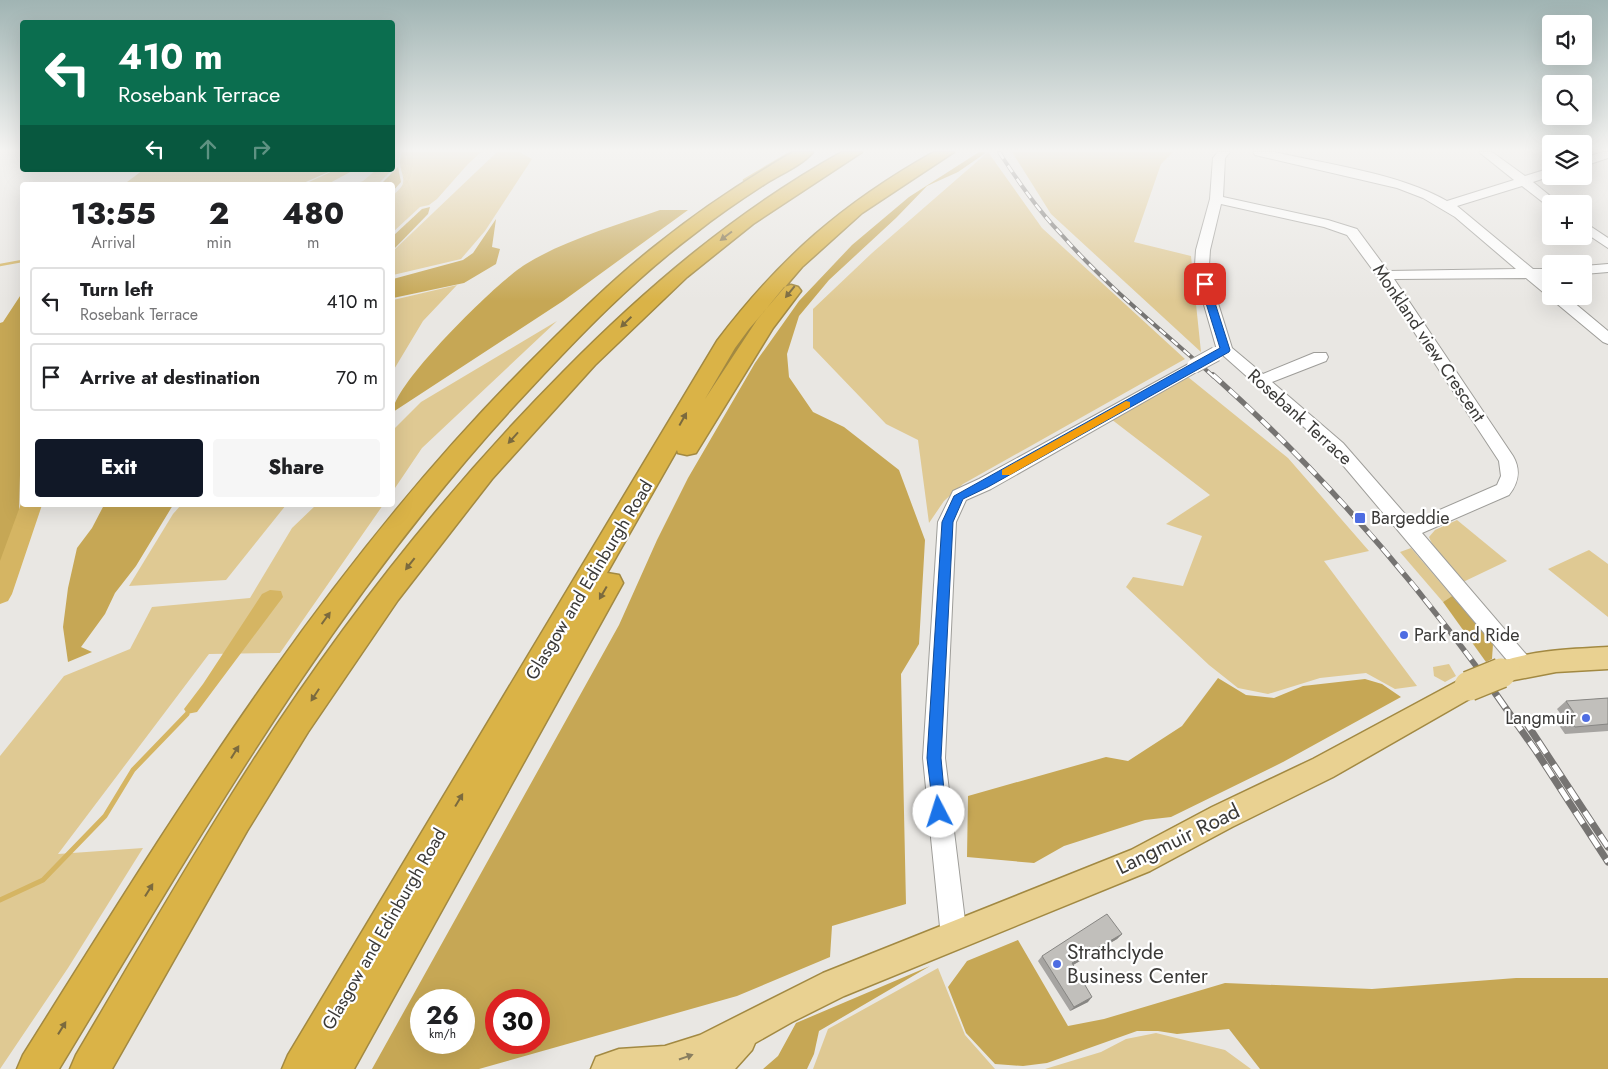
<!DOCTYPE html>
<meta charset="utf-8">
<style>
body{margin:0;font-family:Jost,sans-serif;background:#f6f6f6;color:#202124;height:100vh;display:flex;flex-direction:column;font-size:19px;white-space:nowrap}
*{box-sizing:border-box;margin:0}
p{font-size:16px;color:#757577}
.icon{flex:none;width:28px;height:28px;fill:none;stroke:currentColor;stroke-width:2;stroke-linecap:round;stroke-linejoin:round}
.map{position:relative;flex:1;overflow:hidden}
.details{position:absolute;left:20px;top:182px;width:375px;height:325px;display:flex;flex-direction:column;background:#fff;border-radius:5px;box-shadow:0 5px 20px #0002}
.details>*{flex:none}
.hud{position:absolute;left:20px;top:20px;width:375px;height:152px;border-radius:5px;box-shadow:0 5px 20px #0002;background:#0b6e4f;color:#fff;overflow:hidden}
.buttons{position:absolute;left:1542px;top:15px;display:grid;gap:10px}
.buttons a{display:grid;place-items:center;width:50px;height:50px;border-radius:5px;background:#fff;box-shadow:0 5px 20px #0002;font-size:25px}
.speed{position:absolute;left:410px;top:989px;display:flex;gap:10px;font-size:25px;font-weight:700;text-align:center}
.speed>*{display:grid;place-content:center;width:65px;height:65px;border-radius:50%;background:#fff;box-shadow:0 5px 20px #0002;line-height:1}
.speed small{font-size:12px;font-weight:400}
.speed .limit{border:8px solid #d22;background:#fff;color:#111}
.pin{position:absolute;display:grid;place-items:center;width:42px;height:42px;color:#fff;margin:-21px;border-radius:10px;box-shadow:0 2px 8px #0006}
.me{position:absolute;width:55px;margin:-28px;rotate:355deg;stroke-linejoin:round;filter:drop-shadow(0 0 4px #0008)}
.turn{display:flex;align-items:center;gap:18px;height:105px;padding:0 15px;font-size:22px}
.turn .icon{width:65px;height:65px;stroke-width:2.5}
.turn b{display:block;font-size:35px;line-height:42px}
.lanes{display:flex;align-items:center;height:48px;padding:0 15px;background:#0003;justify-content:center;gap:25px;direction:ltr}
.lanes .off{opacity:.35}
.eta{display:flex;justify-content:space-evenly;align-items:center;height:85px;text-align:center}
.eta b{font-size:30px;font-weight:800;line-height:35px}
.primary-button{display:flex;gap:10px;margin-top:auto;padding:10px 15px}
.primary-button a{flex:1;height:58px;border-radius:5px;background:#111827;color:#fff;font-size:20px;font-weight:800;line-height:58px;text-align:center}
.primary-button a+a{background:#f6f6f6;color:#202124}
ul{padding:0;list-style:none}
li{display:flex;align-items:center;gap:15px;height:68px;margin:0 10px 8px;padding:0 5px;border:2px solid #e0e0e0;border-radius:5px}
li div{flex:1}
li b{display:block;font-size:19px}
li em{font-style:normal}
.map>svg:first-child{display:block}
</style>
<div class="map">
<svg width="1608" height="1069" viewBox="0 0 1608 1069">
<rect width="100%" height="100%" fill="#e9e7e3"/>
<g fill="#dfc993">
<path d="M402,152h79l-13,12 -31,35 -8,6 -9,2 -27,25v-37c22,-16 1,-21 9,-43z"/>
<polygon points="497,152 519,152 532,159 485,231 461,259 393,275 393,251"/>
<polygon points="988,152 1042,228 1185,359 963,484 944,501 929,523 918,440 886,424 813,348 813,309 872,253"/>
<polygon points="1012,152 1173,152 1161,164 1134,242 1191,256 1201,352 1051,214"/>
<polygon points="376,170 392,170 377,185 351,185 363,181"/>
<polygon points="457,285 423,321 393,371 393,300"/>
<polygon points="557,321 422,448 393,491 393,430 421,402"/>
<polygon points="1188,377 1288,458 1369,551 1324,561 1417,686 1395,689 1366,673 1320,678 1268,694 1238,688 1209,665 1126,587 1133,577 1183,586 1202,536 1166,524 1210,495 1111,419"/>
<polygon points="181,505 286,505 226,580 129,586 173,514"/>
<polygon points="316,505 383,505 280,653 209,654 58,854 143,848 68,968 0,1069 0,756 64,676 130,649 152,607 250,598 292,528"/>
<polygon points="1457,520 1507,561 1463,582 1433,546 1429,537 1435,530"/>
<polygon points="1411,548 1452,596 1443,602 1400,552"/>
<polygon points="1589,550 1608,564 1608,617 1548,569"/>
<polygon points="1449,664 1456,676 1445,682 1434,676 1433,667"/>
<polygon points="938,968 965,1035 995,1069 1045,1069 1101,1052 1126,1039 1156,1033 1225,1050 1251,1069 813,1069 828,1029"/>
</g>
<g fill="#c6a755" fill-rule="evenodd">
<path d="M979,152h8l-29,20 -31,14 -31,32 -67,62 -30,36 -12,38 2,23 24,35 31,15 55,43 26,70 -6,104 -18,30 5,230 -74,22 -2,31 -93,39 -258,73h-107l247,-444 38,-85 31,-62 67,-115 44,-62 53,-56 57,-48zM421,1000h43v42h-43zM496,1000h43v42h-43z"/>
<polygon points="398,167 401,182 393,191 392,185 380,185"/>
<polygon points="143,170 333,170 299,185 131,185 127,182"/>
<polygon points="430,207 428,214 393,250 393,236 422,209"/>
<path d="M660,210h28l-125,91 -170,111c-1,-27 107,-133 133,-148 41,-25 89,-38 134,-54z"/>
<polygon points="496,219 492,247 500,249 496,264 464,283 393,298 393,279 463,260 473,253"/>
<polygon points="22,293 22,403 19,512 0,566 0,323 3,322"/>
<polygon points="104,505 173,505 136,566 115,593 105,614 81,647 92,652 68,662 63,627 68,588 77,548 92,528"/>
<polygon points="1452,596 1493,644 1492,659 1486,662 1443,602"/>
<polygon points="1218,678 1246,695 1274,698 1303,686 1365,679 1382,684 1401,697 1283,762 1171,817 1145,820 1064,846 1034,863 967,857 968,796 1106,757 1128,761 1182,726"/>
<polygon points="1018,940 1068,1026 1104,1019 1225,983 1372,989 1516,978 1608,978 1608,1069 1260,1069 1229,1029 1177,1034 1158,1031 1137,1031 1047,1063 1023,1066 995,1064 966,1033 948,987 967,961"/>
<polygon points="930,966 819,1031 814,1054 807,1069 763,1069 778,1056 796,1023"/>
</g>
<polygon fill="#d5b563" points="270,590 281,591 283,597 197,712 187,714 184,709 203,684 262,594"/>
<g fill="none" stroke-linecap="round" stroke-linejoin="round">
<g stroke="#d5b563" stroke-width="2.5">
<polyline points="744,180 791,152"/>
<polyline points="0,265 22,261"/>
</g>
<polyline stroke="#d5b563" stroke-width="5" points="0,900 43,880 105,816 133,770 187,714"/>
<g fill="#d5b563" fill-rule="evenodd">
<polygon points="335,170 354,170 326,185 306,185 309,182"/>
<polygon points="22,501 22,505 42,505 12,594 8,601 0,604 0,561"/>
</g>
<defs>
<g id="minor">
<path d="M1218,152h12l-5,6 -2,39 105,23 29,9 31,42 128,-2 -61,-52 -32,-19 -26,-10 -142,-33 -2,-3h21c53,12 127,22 173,49l67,-21 -35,-28h13l33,24 26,-8v8l-18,6 27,22h-9v3h-2l-27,-21 -65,20 76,63h18v8h-9l9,8v11h15l42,35v13l-5,-2 -77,-64 -132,1 119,177c8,14 6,26 -4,39l-87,38 109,127 4,6 -4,6 -7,3 -7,-3 -186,-221 -114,-101 -19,-66 -3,-19 1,-15 14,-51 3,-41zM1221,204l103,23 23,8 31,42 121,184 2,15 -4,9 -85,37 -69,-79 -71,-61 54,-21 2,-4 -2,-4h-12l-51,21 -31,-26 -20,-64 -3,-19 1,-15z"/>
<polygon points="1603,152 1608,152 1608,158 1584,166 1584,158"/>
<polygon points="1584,222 1608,238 1608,248 1584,232"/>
<polygon points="1608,264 1608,272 1584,274 1584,266"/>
<polygon points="1194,361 1200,362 1202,366 1200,370 991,489 966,500 956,522 945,758 967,937 963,946 954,950 945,946 941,937 923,758 938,522 953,491 979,479"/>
</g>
<g id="major">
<path d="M1608,647v22l-52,3 -47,9 -9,-3 -4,-8 4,-8c34,-12 72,-13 108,-15z"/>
<polygon points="1469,675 1478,678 1482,686 1478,694 1333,777 1232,827 1150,871 844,996 792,1022 755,1043 752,1050 735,1069 591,1069 596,1057 619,1049 665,1046 700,1035 823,973 1131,850 1212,807 1313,759"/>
</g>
<g id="highway">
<path d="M793,152h20c-11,13 -30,21 -45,30 -25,16 -50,33 -74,52 -61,46 -114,101 -166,157 -190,202 -326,442 -469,678h-42l6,-14c151,-240 298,-482 499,-685 44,-44 88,-89 137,-127 42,-34 88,-64 134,-91z"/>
<path d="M842,152h20l-109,72 -66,53 -92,88 -103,114 -94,121 -90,132 -61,99 -135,238h-42l6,-14c58,-98 115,-198 177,-294 90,-140 194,-272 311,-390 84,-85 174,-161 278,-219z"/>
<path d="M934,152h20l-92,61 -60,54 -53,62 -14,19 -30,51 52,-79 27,-33 7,-2 7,2 3,4 -28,37 -77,125 -9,2 -9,-2 -1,-3 -70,123 12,2 4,8 -269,486h-72l6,-14 429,-714c63,-83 126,-138 217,-189z"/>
</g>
</defs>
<use href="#minor" stroke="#9e9d99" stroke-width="2"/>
<use href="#major" stroke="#a28942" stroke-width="3"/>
<use href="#highway" stroke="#a28942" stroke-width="3"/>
<use href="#minor" fill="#fff" fill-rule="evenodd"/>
<use href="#major" fill="#e9d191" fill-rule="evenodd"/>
<use href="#highway" fill="#dab347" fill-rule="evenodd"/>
<defs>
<path id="rail-far2" d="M999,152c19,29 38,57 62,82 46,53 101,96 153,143"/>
<path id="rail-far1" d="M1213,375c101,90 189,190 269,299"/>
<g id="rail">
<polyline points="1481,673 1536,751 1608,862"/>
<polyline points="1523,718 1608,847"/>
</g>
</defs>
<use href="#rail-far2" stroke="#767472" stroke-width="4"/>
<use href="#rail-far1" stroke="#767472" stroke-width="5.5"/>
<use href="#rail" stroke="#767472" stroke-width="7"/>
<use href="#rail-far2" stroke="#fff" stroke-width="2.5" stroke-dasharray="8" stroke-linecap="butt"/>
<use href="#rail-far1" stroke="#fff" stroke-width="4" stroke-dasharray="11" stroke-linecap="butt"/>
<use href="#rail" stroke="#fff" stroke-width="5" stroke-dasharray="14" stroke-linecap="butt"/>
<defs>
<polyline id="minor-bridge" points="1194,366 1216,354"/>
<polyline id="major-bridge-far1" points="1498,674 1509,670"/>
<polyline id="major-bridge" points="1469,686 1501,673"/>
</defs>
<use href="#minor-bridge" stroke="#9e9d99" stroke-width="16" stroke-linecap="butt"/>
<use href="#major-bridge-far1" stroke="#a28942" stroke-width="24" stroke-linecap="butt"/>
<use href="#major-bridge" stroke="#a28942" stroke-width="32" stroke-linecap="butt"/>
<use href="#minor-bridge" stroke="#fff" stroke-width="14"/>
<use href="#major-bridge-far1" stroke="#e9d191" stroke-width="22"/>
<use href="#major-bridge" stroke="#e9d191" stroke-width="29"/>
</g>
<g fill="#a6a4a1">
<polygon points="1608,698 1608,731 1565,734 1556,721 1562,716 1557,709 1566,701"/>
<polygon points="1122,934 1117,939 1073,965 1088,1002 1070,1011 1038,961 1042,956"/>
</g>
<g fill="#878683">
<polygon points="1122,934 1117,939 1068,968 1072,963"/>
<polygon points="1092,997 1088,1002 1070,1011 1074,1007"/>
</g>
<g fill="#c1bfbb" stroke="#878683">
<polygon points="1608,698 1608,724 1575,727 1566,713 1574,713 1566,701"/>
<polygon points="1107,914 1122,934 1072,963 1092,997 1074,1007 1042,956"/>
</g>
<defs><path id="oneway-solid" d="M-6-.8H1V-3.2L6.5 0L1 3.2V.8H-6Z" transform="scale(1.25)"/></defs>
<g fill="#7b6a3e">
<use href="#oneway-solid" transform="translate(726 236) rotate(143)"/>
<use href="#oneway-solid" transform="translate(790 292) rotate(129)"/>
<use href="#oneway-solid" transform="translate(626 322) rotate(136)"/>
<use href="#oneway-solid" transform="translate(683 419) rotate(-61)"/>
<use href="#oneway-solid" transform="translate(513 438) rotate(132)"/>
<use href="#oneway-solid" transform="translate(410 564) rotate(128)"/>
<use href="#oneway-solid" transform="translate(603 593) rotate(120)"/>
<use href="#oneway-solid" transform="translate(326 618) rotate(-54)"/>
<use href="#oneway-solid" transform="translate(315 695) rotate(123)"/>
<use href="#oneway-solid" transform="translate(235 752) rotate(-58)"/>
<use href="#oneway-solid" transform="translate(459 800) rotate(-59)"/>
<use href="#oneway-solid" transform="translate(149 890) rotate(-58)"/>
<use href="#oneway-solid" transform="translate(62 1028) rotate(-58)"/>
</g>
<use fill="#897e60" href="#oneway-solid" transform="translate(686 1057) rotate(-19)"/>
<linearGradient id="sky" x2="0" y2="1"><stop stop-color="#a0b4b3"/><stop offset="0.5" stop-color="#f5f4f2"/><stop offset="1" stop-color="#f5f4f2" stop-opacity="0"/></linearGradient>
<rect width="1608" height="301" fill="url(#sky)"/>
<polygon fill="#1a73e8" stroke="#114b97" points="1205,282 1209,284 1230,350 1229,352 988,487 963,499 953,522 941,758 946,812 944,816 939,818 934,816 927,758 942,522 954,496 1220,348 1200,284"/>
<polygon fill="#f59e0b" points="1126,401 1130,402 1130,407 1010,475 1002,475 1002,470"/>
<g fill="#4e6de2" stroke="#fff" stroke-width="2">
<rect x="1354" y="512" width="12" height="12" rx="2.5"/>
<circle cx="1404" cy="635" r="5"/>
<circle cx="1586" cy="718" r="5"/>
<circle cx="1057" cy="964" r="5"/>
</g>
<g text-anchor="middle" stroke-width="4.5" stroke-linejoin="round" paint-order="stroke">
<g font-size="18" fill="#3b3a38" stroke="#fff">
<text transform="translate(1429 343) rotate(56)" y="6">Monkland view Crescent</text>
<text transform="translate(1300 417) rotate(42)" y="6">Rosebank Terrace</text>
<text transform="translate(589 580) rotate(-59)" y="6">Glasgow and Edinburgh Road</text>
<text transform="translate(384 929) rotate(-60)" y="6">Glasgow and Edinburgh Road</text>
</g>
<g font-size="18" fill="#3b3a38" stroke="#fff" text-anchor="start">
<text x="1371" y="524">Bargeddie</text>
<text x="1414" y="641">Park and Ride</text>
<text x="1576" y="724" text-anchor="end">Langmuir</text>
</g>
<g font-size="21" fill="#3b3a38" stroke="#fff">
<text transform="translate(1178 839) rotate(-26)" y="7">Langmuir Road</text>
</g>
<g font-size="21" fill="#3b3a38" stroke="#fff" text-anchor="start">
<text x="1067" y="959">Strathclyde<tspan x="1067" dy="24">Business Center</tspan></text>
</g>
</g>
</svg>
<div class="buttons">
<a><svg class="icon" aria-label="sound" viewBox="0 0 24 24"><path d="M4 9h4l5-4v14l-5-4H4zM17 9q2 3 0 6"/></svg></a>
<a><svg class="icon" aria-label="search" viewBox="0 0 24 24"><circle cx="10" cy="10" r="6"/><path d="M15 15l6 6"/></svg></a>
<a><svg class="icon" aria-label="layers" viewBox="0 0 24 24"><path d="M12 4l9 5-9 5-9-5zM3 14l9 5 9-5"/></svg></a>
<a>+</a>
<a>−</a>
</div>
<div class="speed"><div>26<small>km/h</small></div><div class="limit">30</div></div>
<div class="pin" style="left:1205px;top:284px;background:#d93025"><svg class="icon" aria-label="arrive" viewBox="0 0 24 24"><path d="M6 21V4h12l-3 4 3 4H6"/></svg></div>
<svg class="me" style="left:939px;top:812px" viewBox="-20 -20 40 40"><circle r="19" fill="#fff"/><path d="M0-13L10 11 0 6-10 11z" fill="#1a73e8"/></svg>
<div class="hud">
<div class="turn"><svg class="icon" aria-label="left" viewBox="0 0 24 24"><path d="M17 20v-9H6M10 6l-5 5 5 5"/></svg><div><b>410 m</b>Rosebank Terrace</div></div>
<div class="lanes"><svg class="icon" aria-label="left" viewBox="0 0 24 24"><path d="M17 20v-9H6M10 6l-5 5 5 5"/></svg><svg class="icon off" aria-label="ahead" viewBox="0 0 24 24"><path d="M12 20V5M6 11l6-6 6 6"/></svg><svg class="icon off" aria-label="right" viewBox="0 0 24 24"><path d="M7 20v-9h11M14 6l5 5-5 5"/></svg></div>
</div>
<section class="details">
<div class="eta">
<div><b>13:55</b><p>Arrival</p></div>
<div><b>2</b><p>min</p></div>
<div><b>480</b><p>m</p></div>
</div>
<ul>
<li><svg class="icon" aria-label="left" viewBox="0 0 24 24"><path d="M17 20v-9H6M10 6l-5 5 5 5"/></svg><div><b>Turn left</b><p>Rosebank Terrace</p></div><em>410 m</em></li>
<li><svg class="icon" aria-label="arrive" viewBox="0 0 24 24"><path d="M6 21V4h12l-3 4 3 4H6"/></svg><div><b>Arrive at destination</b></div><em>70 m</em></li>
</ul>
<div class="primary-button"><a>Exit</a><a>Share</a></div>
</section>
</div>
